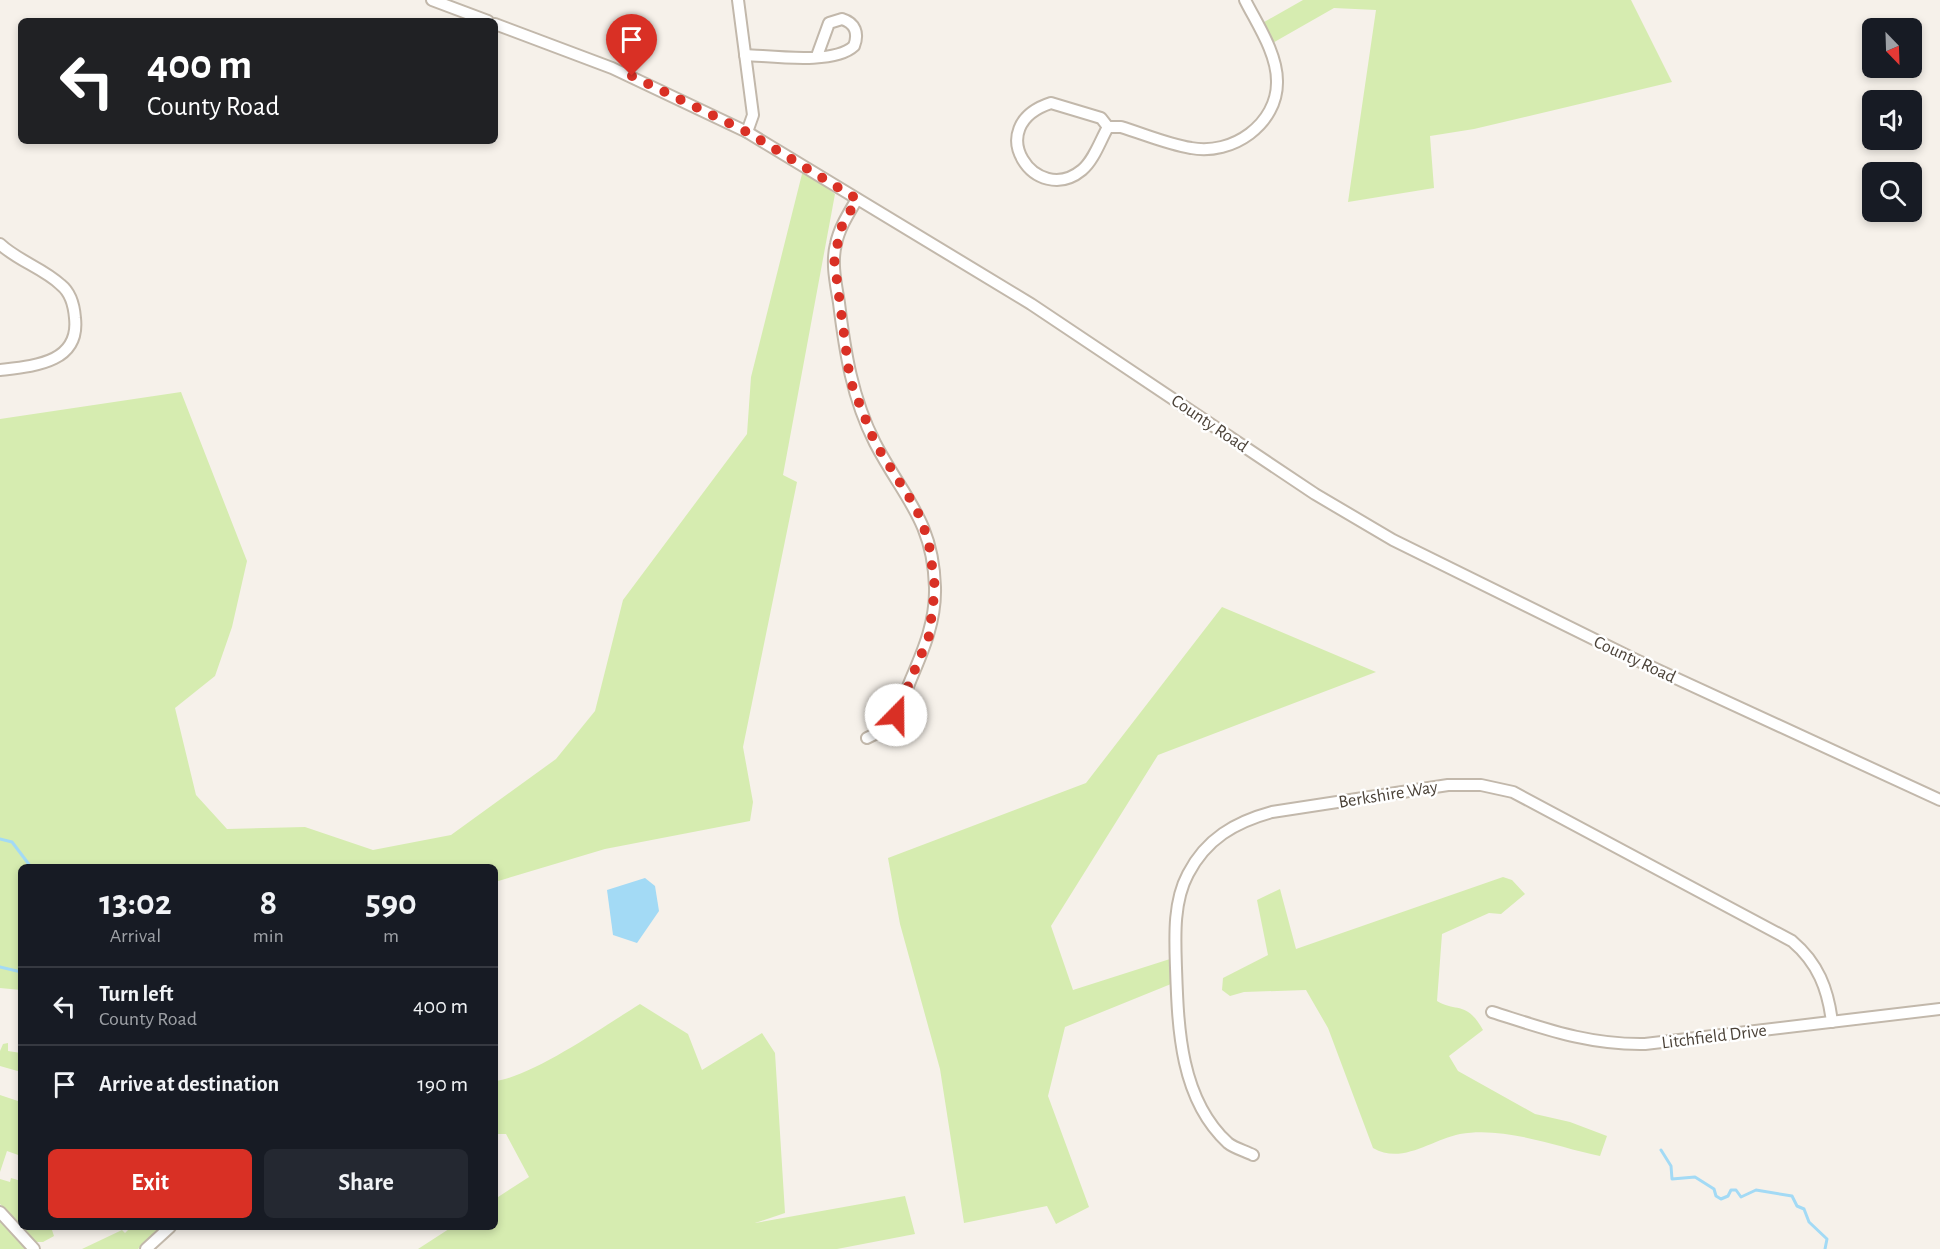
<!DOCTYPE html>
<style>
body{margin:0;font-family:"Alegreya Sans",sans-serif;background:#242831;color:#f1f3f6;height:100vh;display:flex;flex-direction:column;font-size:22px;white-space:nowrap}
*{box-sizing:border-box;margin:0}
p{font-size:20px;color:#9ea1a6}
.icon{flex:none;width:33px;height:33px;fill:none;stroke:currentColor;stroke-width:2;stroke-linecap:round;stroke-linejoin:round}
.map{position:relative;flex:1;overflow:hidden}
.drawer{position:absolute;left:18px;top:864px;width:480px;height:366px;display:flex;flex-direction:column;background:#171b24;border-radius:9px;box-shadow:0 3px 9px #0003}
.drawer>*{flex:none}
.top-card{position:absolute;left:18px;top:18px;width:480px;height:126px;border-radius:9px;box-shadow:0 3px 9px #0003;background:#202124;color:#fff;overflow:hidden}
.needle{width:39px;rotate:157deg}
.tools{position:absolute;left:1862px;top:18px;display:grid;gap:12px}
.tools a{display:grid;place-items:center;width:60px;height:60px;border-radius:9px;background:#171b24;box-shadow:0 3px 9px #0003;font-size:30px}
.pin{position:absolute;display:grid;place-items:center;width:51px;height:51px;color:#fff;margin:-62px -26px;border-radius:50% 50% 50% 0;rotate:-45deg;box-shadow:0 0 6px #0007}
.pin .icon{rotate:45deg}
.me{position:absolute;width:66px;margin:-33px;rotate:22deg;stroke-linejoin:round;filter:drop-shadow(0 0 4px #0008)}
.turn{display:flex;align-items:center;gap:21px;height:126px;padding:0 30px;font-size:27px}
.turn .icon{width:78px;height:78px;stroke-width:2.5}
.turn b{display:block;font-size:42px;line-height:51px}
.eta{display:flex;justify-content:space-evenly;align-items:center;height:102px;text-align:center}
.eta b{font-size:36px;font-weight:600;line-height:42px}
.cta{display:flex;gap:12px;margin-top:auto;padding:12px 30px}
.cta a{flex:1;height:69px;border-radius:9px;background:#d93025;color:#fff;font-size:24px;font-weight:600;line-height:69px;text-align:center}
.cta a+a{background:#242831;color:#f1f3f6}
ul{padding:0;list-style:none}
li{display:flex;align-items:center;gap:18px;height:78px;padding:0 30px;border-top:2px solid #363941}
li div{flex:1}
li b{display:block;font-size:22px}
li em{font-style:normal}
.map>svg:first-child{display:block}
</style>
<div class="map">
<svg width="1940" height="1249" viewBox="0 0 1940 1249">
<rect width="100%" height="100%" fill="#f6f1ea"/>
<g fill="#d6ecb0">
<polygon points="1303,0 1631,0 1672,82 1474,129 1430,136 1434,188 1348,202 1376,10 1334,8 1269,45 1259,25"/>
<polygon points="803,170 835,194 783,475 797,482 743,747 753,802 750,821 605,849 495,882 495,867 21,867 21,990 0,988 0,419 181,392 247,561 232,627 215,676 175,708 196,795 227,829 305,827 373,850 451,835 556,759 595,711 623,600 747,434 751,377"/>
<polygon points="1222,607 1376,672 1158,755 1051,926 1073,990 1170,959 1171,984 1065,1027 1048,1096 1089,1207 1056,1224 1047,1206 964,1223 940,1069 900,924 888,858 1086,783"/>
<path d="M1503,877l9,3 13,14 -24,20 -12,-1 -47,21 -5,67c20,12 29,-1 46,29l-34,26 9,15 77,43 35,8 37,14 -7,20c-43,-9 -95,-30 -140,-22 -29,6 -58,31 -87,14l-45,-120 -22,-38 -62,2 -14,4 -8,-6 1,-12 45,-23 -11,-55 23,-11 16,60z"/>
<path d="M640,1004l48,30 14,36 60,-37 13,20 10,160 -30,10 150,-27 10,38 -78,15h-419l34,-22h43v-28l34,-22 -23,-43h-11v-53c37,-4 111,-56 145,-77z"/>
<polygon points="8,1043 8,1051 21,1053 21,1072 0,1066 0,1051 3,1044"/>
<polygon points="0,1095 21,1102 21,1156 7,1151 0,1172"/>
<polygon points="11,1178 21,1181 21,1225 0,1204 0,1179 10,1182"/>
<polygon points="0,1220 26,1249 0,1249"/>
<polygon points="22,1227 60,1227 52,1230 54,1236 43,1242 36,1242"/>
<polygon points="131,1227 162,1227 138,1249 82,1249 122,1230 125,1233"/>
</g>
<polygon fill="#a3daf5" points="645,878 655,886 659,911 637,943 613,935 607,890"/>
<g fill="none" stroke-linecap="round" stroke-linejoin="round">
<g stroke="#a3daf5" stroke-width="3">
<polyline points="0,839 12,842 31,867"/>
<polyline points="0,967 21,972"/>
<polyline points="1661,1150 1671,1166 1672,1179 1695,1177 1714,1189 1716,1196 1721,1199 1728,1196 1731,1190 1736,1190 1741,1197 1756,1190 1792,1196 1797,1206 1804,1209 1809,1222 1827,1239 1825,1249"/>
</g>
<defs>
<g id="minor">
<polyline points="432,0 488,21"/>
<polyline points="738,0 753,115 747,132"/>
<polyline points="495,24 612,68 747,132 1031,304 1315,494 1393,540 1632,658 1940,800"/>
<path d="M745,55c27,1 89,10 109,-9 5,-13 1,-23 -12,-27l-13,4 -12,33"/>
<path d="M1051,103l50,15 7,9c-8,14 -14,33 -26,43 -46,38 -102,-44 -31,-67z"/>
<path d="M1108,127h13c23,7 46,17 70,21 41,8 87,-24 86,-67 0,-28 -20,-57 -32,-81"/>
<path d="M857,199c-8,14 -18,29 -21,45 -5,19 0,40 3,59 6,49 13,95 36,140 28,54 58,77 60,144 1,33 -11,62 -24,92 -11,27 -15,47 -44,59"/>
<path d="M0,244c18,17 43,24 61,41 10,8 13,20 14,33 5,45 -41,48 -75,52"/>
<path d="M1492,1012c54,17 96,33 153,32l295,-35"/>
<path d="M1253,1155c-8,-4 -19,-7 -25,-12 -48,-44 -50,-115 -52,-175 -1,-30 -3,-66 12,-94 18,-35 47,-52 84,-62l176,-27h33l32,7 279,149c26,22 36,48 40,81"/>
<polyline points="0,1212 34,1249"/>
<polyline points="146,1249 170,1227"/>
</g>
</defs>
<use href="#minor" stroke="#c2b8ab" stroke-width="14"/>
<use href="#minor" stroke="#fff" stroke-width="10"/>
</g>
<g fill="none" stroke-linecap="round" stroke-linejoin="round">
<polyline stroke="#d93025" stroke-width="10" stroke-dasharray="0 18" points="632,76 747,132 857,199 842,226 834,258 850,380 875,443 916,508 923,525 929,544 935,588 929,636 896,715"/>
</g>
<g text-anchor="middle" stroke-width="5" stroke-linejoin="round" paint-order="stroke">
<g font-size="18" fill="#4a4137" stroke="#fff">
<text transform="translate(1210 423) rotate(34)" y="6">County Road</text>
<text transform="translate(1635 659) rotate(25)" y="6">County Road</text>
<text transform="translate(1388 794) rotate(-9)" y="6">Berkshire Way</text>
<text transform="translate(1714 1036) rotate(-7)" y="6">Litchfield Drive</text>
</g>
</g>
</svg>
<div class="tools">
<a><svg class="needle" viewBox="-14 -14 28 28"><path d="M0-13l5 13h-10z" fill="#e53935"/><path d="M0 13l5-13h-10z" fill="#9ea1a6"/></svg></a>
<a><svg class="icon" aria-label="sound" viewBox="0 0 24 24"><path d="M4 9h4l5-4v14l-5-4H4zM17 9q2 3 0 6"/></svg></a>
<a><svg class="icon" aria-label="search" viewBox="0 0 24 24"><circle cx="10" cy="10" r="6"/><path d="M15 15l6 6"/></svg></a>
</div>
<div class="pin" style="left:632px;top:76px;background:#d93025"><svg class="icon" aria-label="arrive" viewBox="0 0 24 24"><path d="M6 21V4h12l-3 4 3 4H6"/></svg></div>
<svg class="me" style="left:896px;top:715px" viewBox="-20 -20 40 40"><circle r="19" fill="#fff"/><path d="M0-13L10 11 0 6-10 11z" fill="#d93025"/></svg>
<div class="top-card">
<div class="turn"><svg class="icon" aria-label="left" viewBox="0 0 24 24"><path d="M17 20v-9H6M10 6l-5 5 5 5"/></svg><div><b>400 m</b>County Road</div></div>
</div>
<section class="drawer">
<div class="eta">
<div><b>13:02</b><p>Arrival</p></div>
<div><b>8</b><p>min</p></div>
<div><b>590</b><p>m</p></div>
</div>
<ul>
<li><svg class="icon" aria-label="left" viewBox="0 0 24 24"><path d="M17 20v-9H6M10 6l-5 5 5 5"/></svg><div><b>Turn left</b><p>County Road</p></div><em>400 m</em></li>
<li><svg class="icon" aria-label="arrive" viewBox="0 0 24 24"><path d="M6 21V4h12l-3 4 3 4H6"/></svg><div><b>Arrive at destination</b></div><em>190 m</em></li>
</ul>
<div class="cta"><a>Exit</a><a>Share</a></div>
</section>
</div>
